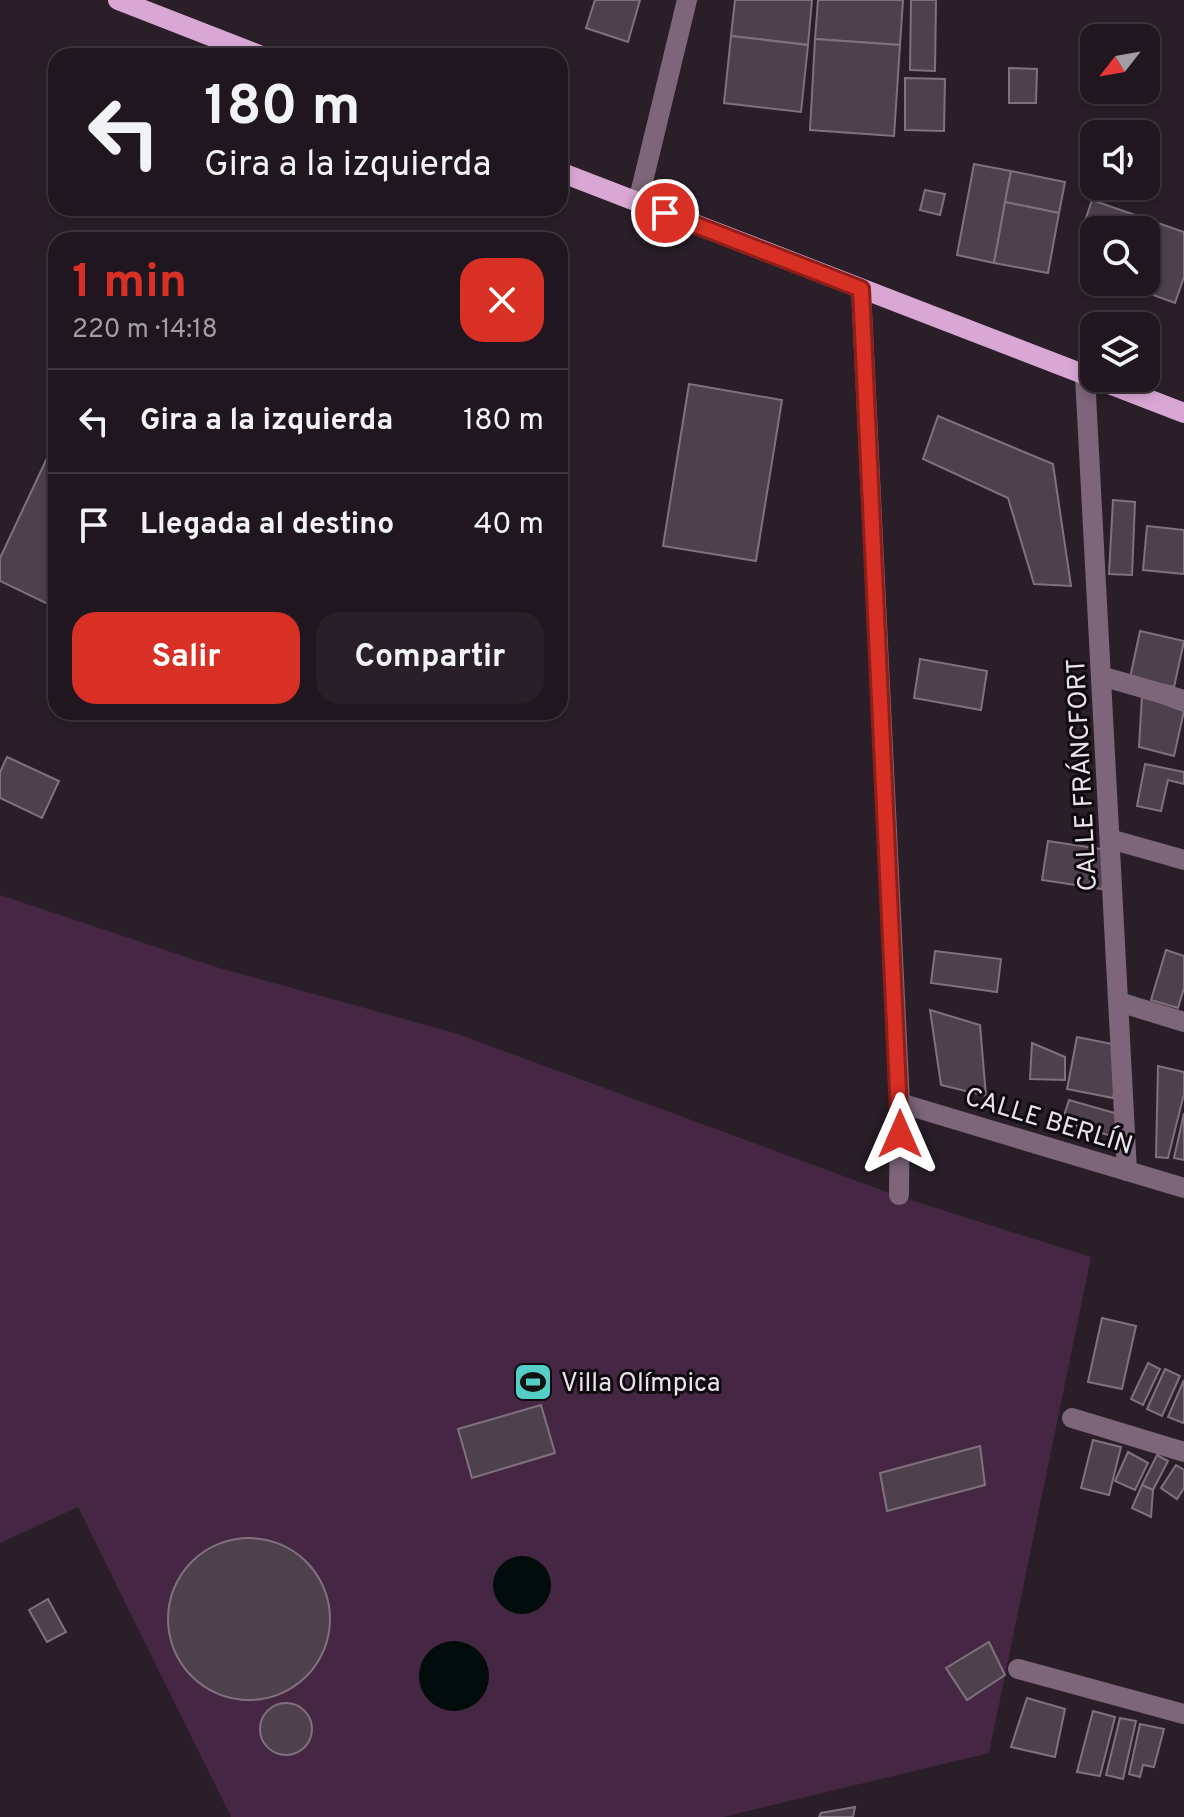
<!DOCTYPE html>
<html lang="es">
<meta charset="utf-8">
<style>
body{margin:0;font-family:Overpass,sans-serif;background:#281f28;color:#f1f3f6;height:100vh;display:flex;flex-direction:column;font-size:30px;white-space:nowrap}
*{box-sizing:border-box;margin:0}
p{font-size:26px;color:#a29fa4}
.icon{flex:none;width:44px;height:44px;fill:none;stroke:currentColor;stroke-width:2;stroke-linecap:round;stroke-linejoin:round}
.map{position:relative;flex:1;overflow:hidden}
.side{position:absolute;left:48px;top:232px;width:520px;height:488px;display:flex;flex-direction:column;background:#20161f;border-radius:24px;box-shadow:0 4px 12px #0003,0 0 0 2px #3d353d}
.side>*{flex:none}
.top-card{position:absolute;left:48px;top:48px;width:520px;height:168px;border-radius:24px;box-shadow:0 4px 12px #0003,0 0 0 2px #3d353d;background:#20161f;color:#f1f3f6;overflow:hidden}
.needle{width:52px;rotate:239deg}
.fabs{position:absolute;left:1080px;top:24px;display:grid;gap:16px}
.fabs a{display:grid;place-items:center;width:80px;height:80px;border-radius:16px;background:#20161f;box-shadow:0 4px 12px #0003,0 0 0 2px #3d353d;font-size:40px}
.pin{position:absolute;display:grid;place-items:center;width:68px;height:68px;color:#fff;margin:-34px;border:4px solid #fff;border-radius:50%;box-shadow:0 2px 8px #0007}
.me{position:absolute;width:88px;margin:-44px;rotate:0deg;stroke-linejoin:round;filter:drop-shadow(0 0 6px #0008)}
.turn{display:flex;align-items:center;gap:28px;height:168px;padding:0 24px;font-size:36px}
.turn .icon{width:104px;height:104px;stroke-width:2.5}
.turn b{display:block;font-size:56px;line-height:68px}
.round{display:grid;place-items:center;flex:none;width:84px;height:84px;border-radius:24px;background:#281f28}
.headline{display:flex;align-items:center;justify-content:space-between;height:136px;padding:0 24px}
h1{font-size:48px;font-weight:700;line-height:60px;color:#d93025}
.action{display:flex;gap:16px;margin-top:auto;padding:16px 24px}
.action a{flex:1;height:92px;border-radius:24px;background:#d93025;color:#fff;font-size:32px;font-weight:700;line-height:92px;text-align:center}
.action a+a{background:#281f28;color:#f1f3f6}
ul{padding:0;list-style:none}
li{display:flex;align-items:center;gap:24px;height:104px;padding:0 24px;border-top:2px solid #3d353d}
li div{flex:1}
li b{display:block;font-size:30px}
li em{font-style:normal}
.map>svg:first-child{display:block}
</style>
<div class="map">
<svg width="1184" height="1817" viewBox="0 0 1184 1817">
<rect width="100%" height="100%" fill="#2a1e29"/>
<polygon fill="#452743" points="0,895 216,967 455,1033 892,1194 1091,1257 989,1753 723,1817 231,1817 78,1507 0,1543"/>
<g fill="#020c0b">
<circle cx="522" cy="1585" r="29"/>
<circle cx="454" cy="1676" r="35"/>
</g>
<g fill="#4e414d" stroke="#80717e" stroke-width="2">
<polygon points="595,0 640,0 628,42 586,28"/>
<polygon points="735,0 812,0 808,45 731,36"/>
<polygon points="818,0 903,0 900,45 815,39"/>
<polygon points="911,0 936,0 935,71 910,70"/>
<polygon points="731,36 808,45 801,112 724,103"/>
<polygon points="815,39 900,45 894,136 810,130"/>
<polygon points="1009,68 1037,69 1036,103 1009,103"/>
<polygon points="905,78 945,79 944,131 905,130"/>
<polygon points="974,164 1011,171 994,263 957,255"/>
<polygon points="1011,171 1065,182 1059,213 1005,202"/>
<polygon points="925,190 945,194 940,215 920,210"/>
<polygon points="1092,200 1184,232 1184,277 1175,303 1142,291 1157,247 1146,243 1146,230 1108,230 1085,221"/>
<polygon points="1005,202 1059,213 1048,273 994,263"/>
<polygon points="689,384 782,400 756,561 663,546"/>
<polygon points="938,416 1053,464 1071,586 1034,584 1008,498 923,459"/>
<polygon points="56,439 56,608 0,581 0,558"/>
<polygon points="1113,500 1135,502 1132,575 1109,574"/>
<polygon points="1147,526 1184,530 1184,574 1143,570"/>
<polygon points="1140,631 1184,641 1174,687 1130,678"/>
<polygon points="920,659 987,671 981,710 914,698"/>
<polygon points="1142,696 1184,711 1174,756 1139,747"/>
<polygon points="7,757 59,781 42,818 0,798 0,772"/>
<polygon points="1145,764 1184,772 1184,784 1168,780 1161,811 1137,806"/>
<polygon points="1048,841 1108,850 1102,889 1042,880"/>
<polygon points="1166,950 1184,956 1184,988 1178,1008 1151,1000"/>
<polygon points="935,951 1001,959 997,992 931,983"/>
<polygon points="930,1010 980,1025 986,1096 941,1085"/>
<polygon points="1077,1037 1122,1046 1113,1098 1067,1089"/>
<polygon points="1032,1043 1065,1057 1065,1080 1030,1079"/>
<polygon points="1158,1066 1184,1072 1184,1094 1168,1158 1156,1157"/>
<polygon points="1069,1100 1118,1114 1119,1138 1062,1122"/>
<polygon points="1184,1113 1184,1160 1174,1158"/>
<polygon points="1102,1318 1136,1326 1122,1389 1088,1382"/>
<polygon points="1148,1363 1160,1369 1143,1405 1131,1399"/>
<polygon points="1165,1369 1180,1376 1162,1416 1147,1409"/>
<polygon points="1184,1380 1184,1421 1183,1423 1168,1417"/>
<polygon points="541,1405 555,1453 472,1478 458,1429"/>
<polygon points="1093,1440 1121,1447 1109,1495 1081,1488"/>
<polygon points="980,1446 985,1485 887,1511 880,1473"/>
<polygon points="1128,1452 1148,1463 1135,1490 1115,1481"/>
<polygon points="1157,1455 1168,1461 1153,1490 1142,1485"/>
<polygon points="1176,1465 1184,1470 1184,1488 1177,1499 1161,1488"/>
<polygon points="1142,1485 1153,1490 1151,1517 1132,1508"/>
<circle cx="249" cy="1619" r="81"/>
<polygon points="48,1599 66,1632 47,1642 29,1610"/>
<polygon points="989,1642 1005,1675 967,1700 946,1668"/>
<polygon points="1027,1698 1065,1709 1055,1757 1011,1747"/>
<circle cx="286" cy="1729" r="26"/>
<polygon points="1093,1711 1115,1717 1100,1776 1077,1772"/>
<polygon points="1120,1718 1136,1721 1123,1779 1106,1775"/>
<polygon points="1140,1724 1164,1729 1154,1767 1143,1765 1140,1777 1129,1774"/>
<polygon points="855,1807 853,1817 819,1817 821,1813"/>
</g>
<g fill="none" stroke-linecap="round" stroke-linejoin="round">
<g stroke="#7d657a" stroke-width="20">
<polyline points="638,202 687,0"/>
<polyline points="861,289 900,1103 899,1195"/>
<polyline points="1085,376 1127,1171"/>
<polyline points="1101,676 1184,700"/>
<polyline points="1110,839 1184,860"/>
<polyline points="1119,1002 1184,1022"/>
<polyline points="900,1103 1184,1188"/>
<polyline points="1072,1418 1184,1452"/>
<polyline points="1018,1669 1184,1714"/>
</g>
<g stroke="#d9a7d4" stroke-width="20">
<polyline points="118,0 262,56"/>
<polyline points="560,172 1184,413"/>
</g>
</g>
<g fill="none" stroke-linecap="round" stroke-linejoin="round">
<defs>
<polyline id="route" points="665,213 861,289 900,1134"/>
</defs>
<use href="#route" stroke="#8d1f18" stroke-width="20"/>
<use href="#route" stroke="#d93025" stroke-width="14"/>
</g>
<defs>
<symbol id="stadium-square" viewBox="-11 -11 22 22"><rect x="-9" y="-9" width="18" height="18" rx="4" fill="#55cec6" stroke="#0f0a0f"/><path d="M0-5a6.5 5 0 1 0 0 10a6.5 5 0 1 0 0-10ZM-3.5-1.8h7v3.6h-7Z" fill="#111"/></symbol>
</defs>
<g fill-rule="evenodd">
<use href="#stadium-square" x="511" y="1360" width="44" height="44"/>
</g>
<g text-anchor="middle" stroke-width="6" stroke-linejoin="round" paint-order="stroke">
<g font-size="26" fill="#eae2e9" stroke="#0f0a0f">
<text transform="translate(1081 775) rotate(-93)" y="9">CALLE FRÁNCFORT</text>
<text transform="translate(1049 1120) rotate(17)" y="9">CALLE BERLÍN</text>
</g>
<g font-size="26" fill="#eae2e9" stroke="#0f0a0f" text-anchor="start">
<text x="561" y="1391">Villa Olímpica</text>
</g>
</g>
</svg>
<div class="fabs">
<a><svg class="needle" viewBox="-14 -14 28 28"><path d="M0-13l5 13h-10z" fill="#e53935"/><path d="M0 13l5-13h-10z" fill="#a29fa4"/></svg></a>
<a><svg class="icon" aria-label="sound" viewBox="0 0 24 24"><path d="M4 9h4l5-4v14l-5-4H4zM17 9q2 3 0 6"/></svg></a>
<a><svg class="icon" aria-label="search" viewBox="0 0 24 24"><circle cx="10" cy="10" r="6"/><path d="M15 15l6 6"/></svg></a>
<a><svg class="icon" aria-label="layers" viewBox="0 0 24 24"><path d="M12 4l9 5-9 5-9-5zM3 14l9 5 9-5"/></svg></a>
</div>
<div class="pin" style="left:665px;top:213px;background:#d93025"><svg class="icon" aria-label="arrive" viewBox="0 0 24 24"><path d="M6 21V4h12l-3 4 3 4H6"/></svg></div>
<svg class="me" style="left:900px;top:1134px" viewBox="-20 -20 40 40"><path d="M0-17L14 15 0 8-14 15z" fill="#d93025" stroke="#fff" stroke-width="4"/></svg>
<div class="top-card">
<div class="turn"><svg class="icon" aria-label="left" viewBox="0 0 24 24"><path d="M17 20v-9H6M10 6l-5 5 5 5"/></svg><div><b>180 m</b>Gira a la izquierda</div></div>
</div>
<section class="side">
<div class="headline"><div><h1>1 min</h1><p>220 m · 14:18</p></div><a class="round" style="background:#d93025;color:#fff"><svg class="icon" aria-label="close" viewBox="0 0 24 24"><path d="M6 6l12 12M18 6L6 18"/></svg></a></div>
<ul>
<li><svg class="icon" aria-label="left" viewBox="0 0 24 24"><path d="M17 20v-9H6M10 6l-5 5 5 5"/></svg><div><b>Gira a la izquierda</b></div><em>180 m</em></li>
<li><svg class="icon" aria-label="arrive" viewBox="0 0 24 24"><path d="M6 21V4h12l-3 4 3 4H6"/></svg><div><b>Llegada al destino</b></div><em>40 m</em></li>
</ul>
<div class="action"><a>Salir</a><a>Compartir</a></div>
</section>
</div>
